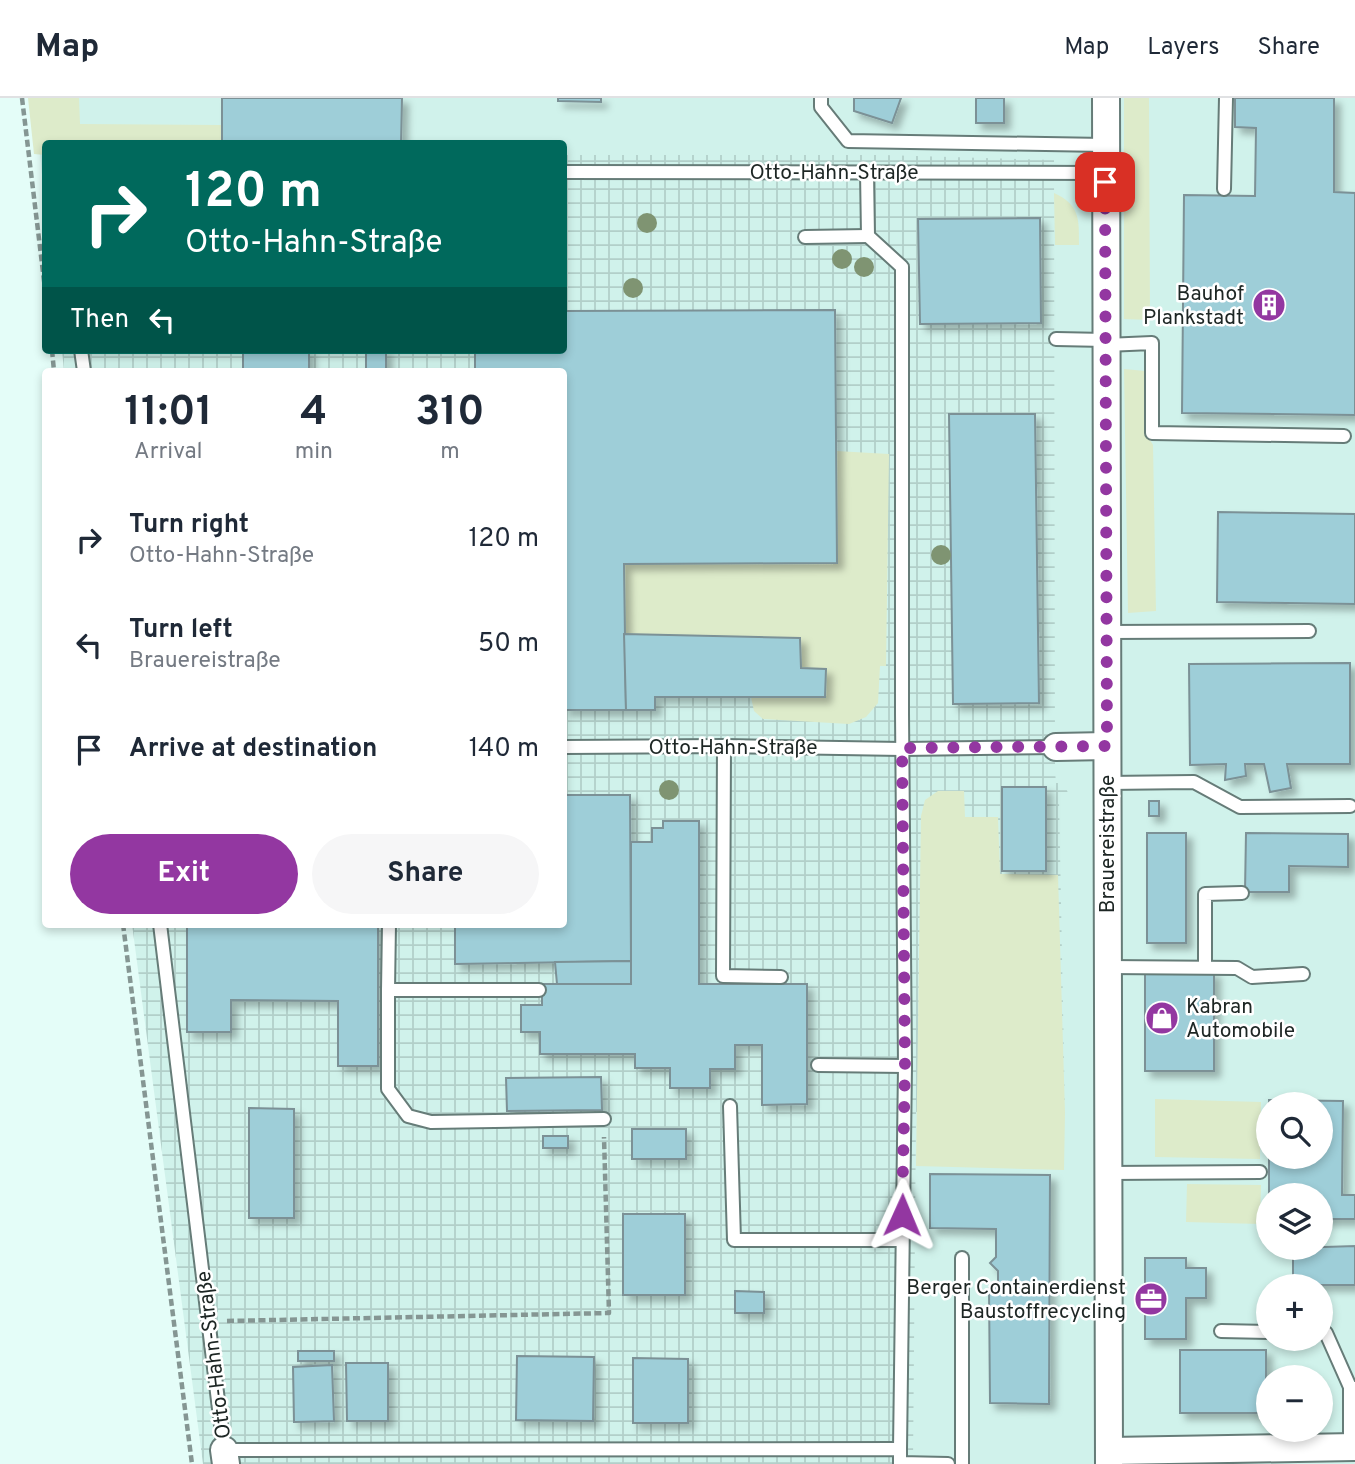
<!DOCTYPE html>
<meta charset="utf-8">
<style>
body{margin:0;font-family:Overpass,sans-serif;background:#f6f6f7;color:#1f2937;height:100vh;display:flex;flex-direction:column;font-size:26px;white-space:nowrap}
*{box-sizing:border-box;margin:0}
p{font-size:23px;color:#747a83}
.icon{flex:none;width:38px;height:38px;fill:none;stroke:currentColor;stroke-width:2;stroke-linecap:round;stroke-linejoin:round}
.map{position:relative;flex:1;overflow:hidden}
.side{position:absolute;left:42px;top:270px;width:525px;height:560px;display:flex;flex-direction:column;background:#fff;border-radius:7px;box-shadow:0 4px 10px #0003}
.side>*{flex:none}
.hud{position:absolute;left:42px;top:42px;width:525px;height:214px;border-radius:7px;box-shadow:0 4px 10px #0003;background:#00695c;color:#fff;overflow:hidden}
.buttons{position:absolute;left:1256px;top:994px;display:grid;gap:14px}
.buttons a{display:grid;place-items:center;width:77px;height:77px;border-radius:50%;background:#fff;box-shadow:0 4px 10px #0003;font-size:35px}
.pin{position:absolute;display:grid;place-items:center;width:60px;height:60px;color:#fff;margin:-30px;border-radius:14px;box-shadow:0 4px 10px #0006}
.me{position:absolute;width:77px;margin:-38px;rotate:1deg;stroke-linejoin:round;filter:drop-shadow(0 0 5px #0008)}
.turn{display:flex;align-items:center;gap:24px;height:147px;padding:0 28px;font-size:32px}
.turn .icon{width:91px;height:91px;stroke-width:2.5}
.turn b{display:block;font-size:49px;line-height:60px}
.then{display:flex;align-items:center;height:66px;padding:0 28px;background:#0003;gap:14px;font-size:26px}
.eta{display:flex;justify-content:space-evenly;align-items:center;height:119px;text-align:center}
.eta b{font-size:42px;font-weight:700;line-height:49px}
.cta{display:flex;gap:14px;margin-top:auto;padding:14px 28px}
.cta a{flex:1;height:80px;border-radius:42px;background:#9337a1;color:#fff;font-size:28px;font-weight:700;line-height:80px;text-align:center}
.cta a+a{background:#f6f6f7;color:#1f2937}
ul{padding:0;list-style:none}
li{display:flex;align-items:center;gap:21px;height:105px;padding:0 28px}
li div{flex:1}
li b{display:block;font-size:26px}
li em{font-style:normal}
header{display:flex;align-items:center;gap:42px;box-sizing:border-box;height:98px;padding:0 35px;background:#fff;border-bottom:2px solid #e0e1e3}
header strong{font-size:33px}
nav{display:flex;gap:38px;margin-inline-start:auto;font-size:24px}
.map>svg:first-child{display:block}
</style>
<header>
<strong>Map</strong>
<nav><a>Map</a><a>Layers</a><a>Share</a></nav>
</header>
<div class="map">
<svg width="1355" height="1366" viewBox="0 0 1355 1366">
<defs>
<pattern id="industrial-grid" width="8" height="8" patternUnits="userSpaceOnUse" patternTransform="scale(1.75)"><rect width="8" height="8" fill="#d0f2eb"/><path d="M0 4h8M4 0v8" fill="none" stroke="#b2cfc9"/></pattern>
<filter id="shadow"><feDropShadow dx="6" dy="6" stdDeviation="3.5" flood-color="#0004"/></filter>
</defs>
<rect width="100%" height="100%" fill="#e4fdf8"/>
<path fill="#d0f2eb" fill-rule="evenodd" d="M35,0h1320v1366h-1152l361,-540v-553h-498l498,-21v-206h-518l-1,64zM1269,1006h52v53h-52zM1269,1097h52v53h-52zM1269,1188h52v53h-52zM1269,1279h52v53h-52z"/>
<polygon fill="url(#industrial-grid)" points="564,57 883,57 1054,62 1055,673 1056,685 1064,685 1070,700 1059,700 1065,1015 916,1014 913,1366 203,1366 132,826 564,826 564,273 64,273 62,252 564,252"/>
<g fill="#ddebca">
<polygon points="28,0 79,0 80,26 221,27 222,45 46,46 45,57 34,56"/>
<polygon points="1124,0 1149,0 1150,222 1124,221"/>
<path d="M1054,95c26,12 25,26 25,52h-24z"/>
<polygon points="1124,271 1145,273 1146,335 1153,347 1156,513 1128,515"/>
<polygon points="836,353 889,356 886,568 880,568 878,605 866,619 849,626 763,621 754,613 751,599 826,572 801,570 800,540 624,536 624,466 837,465"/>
<polygon points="938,693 964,693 965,719 998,719 1000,776 1058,777 1065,1015 1064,1072 916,1068 921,718 925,702"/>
<polygon points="1155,1001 1261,1004 1260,1061 1155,1059"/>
<polygon points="1187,1086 1261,1087 1260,1126 1186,1124"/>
</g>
<g fill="#9eced8" stroke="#7b9196" stroke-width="2" filter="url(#shadow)">
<polygon points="222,0 402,0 401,46 222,46"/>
<polygon points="558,0 601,0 601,4 558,3"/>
<polygon points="854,0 901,0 892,25 854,13"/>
<rect x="976" y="0" width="28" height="25"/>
<polygon points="1235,0 1334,0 1334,94 1355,95 1355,317 1182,315 1184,97 1255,98 1256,30 1235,29"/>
<polygon points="1040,120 1041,225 920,226 918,121"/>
<polygon points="835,212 837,465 624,466 626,612 564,612 564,273 475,273 475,253 564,252 564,213"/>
<rect x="243" y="252" width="66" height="20"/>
<polygon points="386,252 386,273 366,273 366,253"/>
<polygon points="949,316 1035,316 1039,605 953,606"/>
<polygon points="1218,414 1355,416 1355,506 1217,504"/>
<polygon points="624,536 800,540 801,570 826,571 825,599 655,599 655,612 626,612"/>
<polygon points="1350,565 1350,666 1287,666 1291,690 1270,694 1264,666 1245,666 1246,678 1225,682 1226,666 1190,667 1189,566"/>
<rect x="1002" y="689" width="44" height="84"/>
<polygon points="564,697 630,697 631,863 455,866 455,826 564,826"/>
<rect x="1149" y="703" width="10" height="15"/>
<polygon points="663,723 699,723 699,886 807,886 807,1006 762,1007 762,947 735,947 735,971 710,971 710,990 670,990 670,970 635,970 635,956 540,956 540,934 521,934 521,907 542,907 542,886 631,886 631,744 652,744 652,730 663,730"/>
<rect x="1147" y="735" width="39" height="110"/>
<polygon points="1246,735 1348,736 1348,769 1289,768 1289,794 1245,794"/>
<polygon points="187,826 378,826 378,968 338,968 338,903 231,902 231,934 187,934"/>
<polygon points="631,863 631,886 557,886 555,864"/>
<polygon points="1145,873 1214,874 1214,973 1145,973"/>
<polygon points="601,979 602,1012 507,1013 506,980"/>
<polygon points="1269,1002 1343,1003 1342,1097 1355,1097 1355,1121 1321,1121 1321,1097 1269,1097 1269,1059 1321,1059 1321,1006 1269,1006"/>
<polygon points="249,1010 294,1011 294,1120 249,1120"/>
<rect x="632" y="1031" width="54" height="30"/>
<rect x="543" y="1038" width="25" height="12"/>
<polygon points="930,1076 1050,1077 1049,1306 990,1305 989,1190 998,1189 998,1173 990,1165 996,1159 996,1131 930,1130"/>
<rect x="623" y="1116" width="62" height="81"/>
<polygon points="1355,1148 1355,1187 1293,1187 1293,1150"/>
<polygon points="1145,1160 1186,1160 1186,1170 1206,1170 1206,1200 1186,1200 1186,1241 1145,1241"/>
<polygon points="735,1193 764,1194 764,1215 735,1215"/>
<rect x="1180" y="1252" width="86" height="63"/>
<rect x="298" y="1253" width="36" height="10"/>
<polygon points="517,1258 594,1259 593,1323 516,1322"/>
<polygon points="633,1260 688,1261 688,1325 633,1325"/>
<polygon points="346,1265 388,1265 388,1323 347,1323"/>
<polygon points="332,1267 334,1323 294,1324 293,1269"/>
</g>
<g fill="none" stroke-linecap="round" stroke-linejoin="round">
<defs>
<g id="lane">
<polyline points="821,0 821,9 848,43 1105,47"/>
<polyline points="564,74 1105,75"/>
<polyline points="867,74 868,138 902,169 902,616 905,968 900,1351"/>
<polyline points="1224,91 1226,0"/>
<polyline points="805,139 868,138"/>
<polyline points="1056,241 1106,242"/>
<polyline points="1106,247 1152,245 1152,335 1344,338"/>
<polyline points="81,252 84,273"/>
<polyline points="1107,534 1309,533"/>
<polyline points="724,648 723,878 781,879"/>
<polyline points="564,649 724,648 902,651 1056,649"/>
<polyline points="1107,685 1194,684 1240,709 1350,708"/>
<polyline points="160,826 224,1352 900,1351 900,1365 948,1366"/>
<polyline points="1108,869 1237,870 1252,879 1303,876"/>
<polyline points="1205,869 1205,796 1242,795"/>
<polyline points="388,892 389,826"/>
<polyline points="539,892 388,892 388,991 408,1018 431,1024 604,1021"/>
<polyline points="818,967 905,968"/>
<polyline points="730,1008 734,1142 902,1142"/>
<polyline points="1109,1075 1260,1074"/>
<polyline points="962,1160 962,1366"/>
<polyline points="1221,1233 1269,1234"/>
<polyline points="1321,1235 1326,1235 1350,1289 1355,1290"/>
<polyline points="1350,1348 1350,1289"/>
</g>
<g id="street">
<polyline points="1106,0 1109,1366"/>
<polyline points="1056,649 1107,648"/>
<polyline points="224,1352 226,1366"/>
<polyline points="1110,1353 1355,1349"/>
</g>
</defs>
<use href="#lane" stroke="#667c78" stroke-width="16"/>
<use href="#street" stroke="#667c78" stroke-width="30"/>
<g stroke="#859693" stroke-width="4.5" stroke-dasharray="7 3.5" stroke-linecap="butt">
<polyline points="22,0 46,199"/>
<polyline points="52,252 54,273"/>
<polyline points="123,826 192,1366"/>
<polyline points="227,1223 609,1215 604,1039"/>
</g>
<use href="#lane" stroke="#fff" stroke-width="12"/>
<use href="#street" stroke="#fff" stroke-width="26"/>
</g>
<g fill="#7f9472">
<circle cx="647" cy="125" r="10"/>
<circle cx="842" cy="161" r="10"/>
<circle cx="864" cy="169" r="10"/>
<circle cx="633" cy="190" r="10"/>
<circle cx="941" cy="457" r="10"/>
<circle cx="669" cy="692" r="10"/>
</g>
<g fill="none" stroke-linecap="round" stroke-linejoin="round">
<polyline stroke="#9337a1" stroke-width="12" stroke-dasharray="0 21.6" points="902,1117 905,968 902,650 1107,648 1105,84"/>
</g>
<defs>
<symbol id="building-disc" viewBox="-11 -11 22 22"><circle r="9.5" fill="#9337a1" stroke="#fff"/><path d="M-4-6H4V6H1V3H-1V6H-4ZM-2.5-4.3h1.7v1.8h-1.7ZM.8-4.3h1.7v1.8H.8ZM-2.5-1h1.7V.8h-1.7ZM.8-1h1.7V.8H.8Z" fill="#fff"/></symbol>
<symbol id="shop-disc" viewBox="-11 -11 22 22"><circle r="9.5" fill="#9337a1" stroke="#fff"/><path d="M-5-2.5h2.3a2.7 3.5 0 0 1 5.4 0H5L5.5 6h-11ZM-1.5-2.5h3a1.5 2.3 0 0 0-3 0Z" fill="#fff"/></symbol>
<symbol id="office-disc" viewBox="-11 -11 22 22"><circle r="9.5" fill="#9337a1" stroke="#fff"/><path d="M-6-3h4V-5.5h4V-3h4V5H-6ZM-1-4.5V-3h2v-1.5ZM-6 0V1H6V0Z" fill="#fff"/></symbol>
</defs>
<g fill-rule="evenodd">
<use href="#building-disc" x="1250" y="188" width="38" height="38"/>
<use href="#shop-disc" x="1143" y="901" width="38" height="38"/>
<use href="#office-disc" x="1132" y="1182" width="38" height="38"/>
</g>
<g text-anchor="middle" stroke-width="5" stroke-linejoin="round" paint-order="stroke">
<g font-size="21" fill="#1d2624" stroke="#fff">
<text x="834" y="81">Otto-Hahn-Straße</text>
<text x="733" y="656">Otto-Hahn-Straße</text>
<text transform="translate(1107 746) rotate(-90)" y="7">Brauereistraße</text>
<text transform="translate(213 1257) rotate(-97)" y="7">Otto-Hahn-Straße</text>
</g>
<g font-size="21" fill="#1d2624" stroke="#fff" text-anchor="end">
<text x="1244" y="202">Bauhof<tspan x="1244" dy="24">Plankstadt</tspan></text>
<text x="1186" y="915" text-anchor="start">Kabran<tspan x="1186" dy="24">Automobile</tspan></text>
<text x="1126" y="1196">Berger Containerdienst<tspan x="1126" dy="24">Baustoffrecycling</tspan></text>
</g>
</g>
</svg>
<div class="buttons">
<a><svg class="icon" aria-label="search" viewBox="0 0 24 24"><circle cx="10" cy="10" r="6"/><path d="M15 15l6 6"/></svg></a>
<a><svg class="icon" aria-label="layers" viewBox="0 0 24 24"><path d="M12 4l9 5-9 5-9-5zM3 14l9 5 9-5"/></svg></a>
<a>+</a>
<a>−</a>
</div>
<div class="pin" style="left:1105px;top:84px;background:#d93025"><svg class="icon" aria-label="arrive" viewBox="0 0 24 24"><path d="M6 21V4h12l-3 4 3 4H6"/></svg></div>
<svg class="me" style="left:902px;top:1117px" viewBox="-20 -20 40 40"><path d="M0-17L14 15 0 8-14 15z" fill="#9337a1" stroke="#fff" stroke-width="4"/></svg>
<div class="hud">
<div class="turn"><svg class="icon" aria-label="right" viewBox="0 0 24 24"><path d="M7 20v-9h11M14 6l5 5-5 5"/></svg><div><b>120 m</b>Otto-Hahn-Straße</div></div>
<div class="then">Then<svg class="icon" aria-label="left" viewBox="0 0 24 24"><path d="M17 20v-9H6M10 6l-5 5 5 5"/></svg></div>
</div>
<section class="side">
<div class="eta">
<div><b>11:01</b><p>Arrival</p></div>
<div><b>4</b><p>min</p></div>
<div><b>310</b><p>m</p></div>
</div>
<ul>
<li><svg class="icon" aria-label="right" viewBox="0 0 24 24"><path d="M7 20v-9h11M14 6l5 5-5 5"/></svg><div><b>Turn right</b><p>Otto-Hahn-Straße</p></div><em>120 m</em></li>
<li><svg class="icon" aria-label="left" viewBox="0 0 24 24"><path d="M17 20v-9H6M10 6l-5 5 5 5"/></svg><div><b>Turn left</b><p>Brauereistraße</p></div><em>50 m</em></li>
<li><svg class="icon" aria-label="arrive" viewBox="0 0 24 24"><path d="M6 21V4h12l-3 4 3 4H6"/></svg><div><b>Arrive at destination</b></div><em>140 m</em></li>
</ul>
<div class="cta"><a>Exit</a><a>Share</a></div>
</section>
</div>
